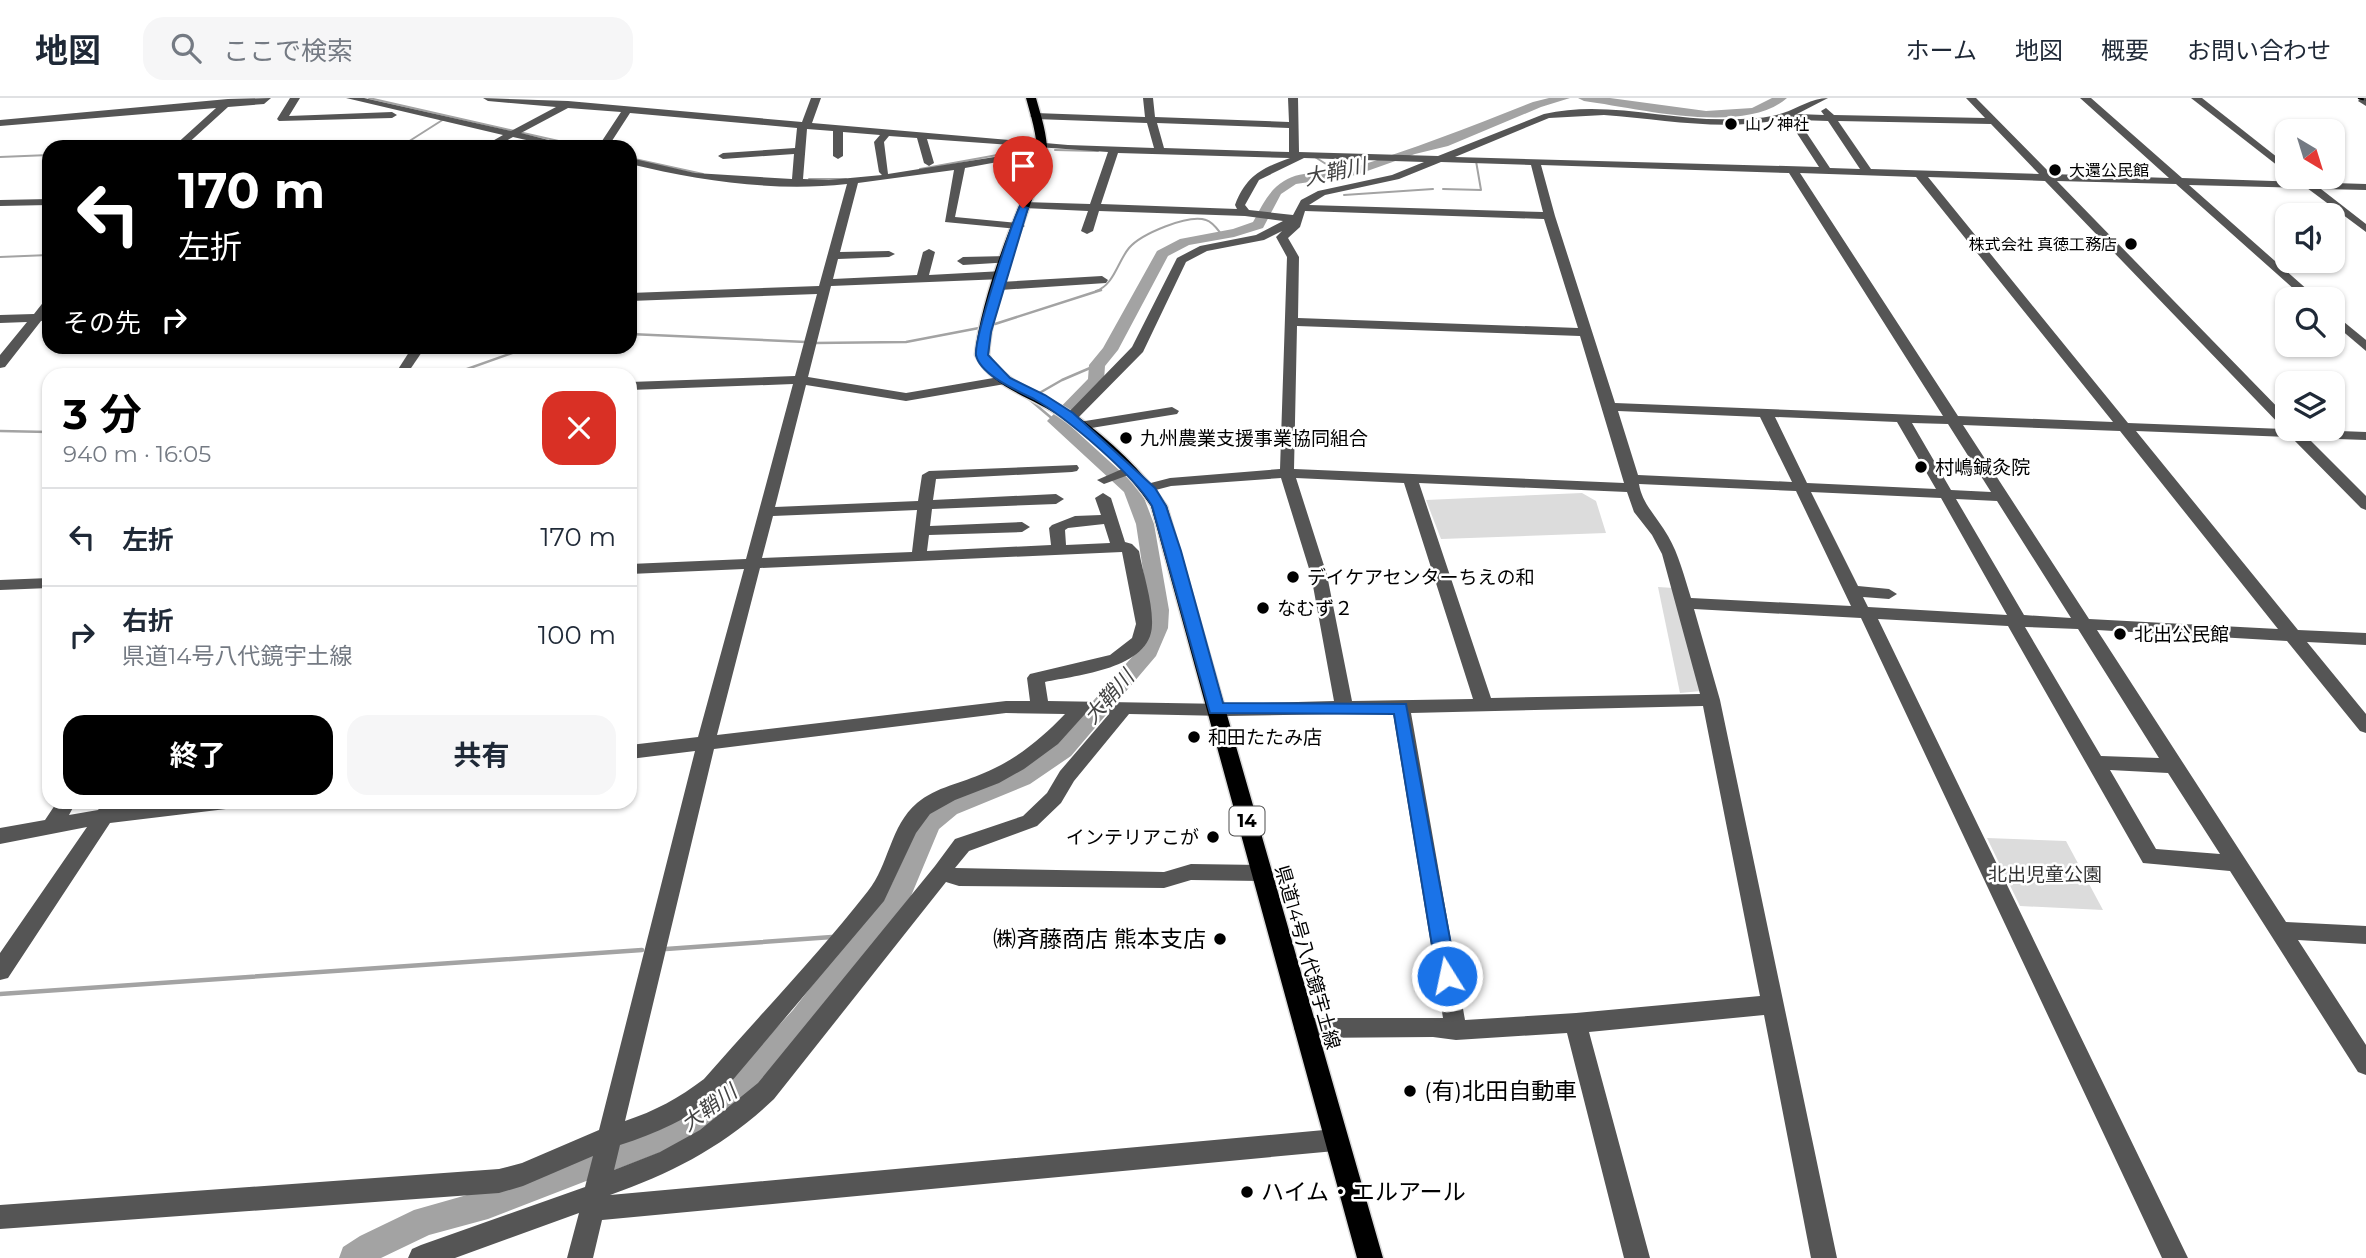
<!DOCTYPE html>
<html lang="ja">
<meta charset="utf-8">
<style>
body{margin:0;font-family:Montserrat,"Noto Sans JP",sans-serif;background:#f6f6f7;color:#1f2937;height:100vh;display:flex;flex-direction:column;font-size:26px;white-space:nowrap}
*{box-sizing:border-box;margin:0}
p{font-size:23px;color:#747a83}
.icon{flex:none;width:38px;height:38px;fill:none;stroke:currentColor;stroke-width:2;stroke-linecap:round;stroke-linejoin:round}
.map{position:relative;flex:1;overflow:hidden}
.details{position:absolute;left:42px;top:270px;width:595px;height:441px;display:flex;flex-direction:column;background:#fff;border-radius:21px;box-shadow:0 2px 5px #0004}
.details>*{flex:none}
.top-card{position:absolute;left:42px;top:42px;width:595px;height:214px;border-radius:21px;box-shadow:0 2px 5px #0004;background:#000;color:#fff;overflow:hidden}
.needle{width:46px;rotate:142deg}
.fabs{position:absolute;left:2275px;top:21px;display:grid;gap:14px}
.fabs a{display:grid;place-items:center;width:70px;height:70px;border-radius:14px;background:#fff;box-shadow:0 2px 5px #0004;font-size:35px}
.pin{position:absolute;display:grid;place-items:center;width:60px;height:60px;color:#fff;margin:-72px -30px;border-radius:50% 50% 50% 0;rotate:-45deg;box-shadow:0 0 7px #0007}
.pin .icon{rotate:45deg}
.me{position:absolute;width:77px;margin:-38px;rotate:350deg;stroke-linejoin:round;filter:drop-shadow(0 0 5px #0008)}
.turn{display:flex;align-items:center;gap:24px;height:147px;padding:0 21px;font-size:32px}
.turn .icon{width:91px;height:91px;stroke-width:2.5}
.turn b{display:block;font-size:49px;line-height:60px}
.then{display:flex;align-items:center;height:66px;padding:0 21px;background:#0003;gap:14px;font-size:26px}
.round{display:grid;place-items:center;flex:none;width:74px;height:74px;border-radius:21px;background:#f6f6f7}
.summary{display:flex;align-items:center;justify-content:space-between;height:119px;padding:0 21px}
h1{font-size:42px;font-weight:700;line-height:52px;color:#000}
.cta{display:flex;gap:14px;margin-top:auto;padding:14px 21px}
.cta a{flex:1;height:80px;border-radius:21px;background:#000;color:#fff;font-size:28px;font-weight:700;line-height:80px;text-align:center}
.cta a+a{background:#f6f6f7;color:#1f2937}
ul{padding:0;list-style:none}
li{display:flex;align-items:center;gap:21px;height:98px;padding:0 21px;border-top:2px solid #e0e1e3}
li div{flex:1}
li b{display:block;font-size:26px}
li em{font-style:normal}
header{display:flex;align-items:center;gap:42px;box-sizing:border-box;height:98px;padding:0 35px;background:#fff;border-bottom:2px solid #e0e1e3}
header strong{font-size:33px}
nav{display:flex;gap:38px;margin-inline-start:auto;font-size:24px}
.search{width:490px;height:63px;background:#f6f6f7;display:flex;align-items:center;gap:18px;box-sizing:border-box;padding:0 24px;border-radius:21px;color:#747a83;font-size:26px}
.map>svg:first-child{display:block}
</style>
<header>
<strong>地図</strong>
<div class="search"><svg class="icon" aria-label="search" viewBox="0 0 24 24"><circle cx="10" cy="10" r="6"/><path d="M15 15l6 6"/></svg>ここで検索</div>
<nav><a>ホーム</a><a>地図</a><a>概要</a><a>お問い合わせ</a></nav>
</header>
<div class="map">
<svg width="2366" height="1160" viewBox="0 0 2366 1160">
<rect width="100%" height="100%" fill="#fff"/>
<g fill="#dcdcdc">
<polygon points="1582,395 1596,403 1606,435 1441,441 1426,402"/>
<polygon points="1658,489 1674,490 1701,593 1680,595"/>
<polygon points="1987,740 2066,743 2103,812 2020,808"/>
</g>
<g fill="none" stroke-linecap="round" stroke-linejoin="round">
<g stroke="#a3a3a3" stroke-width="2">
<polyline points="369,0 585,49"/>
<polyline points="400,49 444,21"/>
<polyline points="1055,52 1098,53"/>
<polyline points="0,59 49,57"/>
<polyline points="1315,59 1340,75"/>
<polyline points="630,60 703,76"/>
<polyline points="920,71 1031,51"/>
<polyline points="809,81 846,81"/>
<polyline points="1443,91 1481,92 1476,63"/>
<polyline points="1344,97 1433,91"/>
<polyline points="0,159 49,157"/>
<path d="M1096,193c18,-6 22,-30 33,-43 12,-14 59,-34 77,-28 7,2 12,10 16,15"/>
</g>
<g stroke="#a3a3a3" stroke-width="2.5">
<polyline points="995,226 1101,192"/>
<polyline points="630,236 806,244"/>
<polyline points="814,245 906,244 979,230"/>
<polyline points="410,248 407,253 414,253"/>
<polyline points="421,253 529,249"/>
<polyline points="453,276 532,248"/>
<polyline points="1055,323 1029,301 1062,282 1097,267"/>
<polyline points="0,333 49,334"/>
</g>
<g stroke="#a3a3a3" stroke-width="4.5">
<polyline points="850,839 864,838"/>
<polyline points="666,851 832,839"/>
<polyline points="0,896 642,852"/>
</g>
<g fill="#a3a3a3" fill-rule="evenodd">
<path d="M1549,0h21l-29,9 -93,39 -33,8 -59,21 -60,9 -15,10 -18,34 -29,9 -45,8 -21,11 -50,94 -13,16 -1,14 -39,41 76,69 13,34 15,86 -1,18 -12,28 -85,100 -41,28 -73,30 -18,15 -28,67 -100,130 -71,81 -40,30 -212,82 -59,16 -48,23h-42l4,-11 17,-11 54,-26 74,-21 192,-71 40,-29 73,-79 99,-127 30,-65 19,-16 73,-30 41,-28 85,-96 8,-20 1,-18 -13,-86 -12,-32 -77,-71 41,-42 1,-14 14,-17 54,-97 23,-12 53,-10 20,-7c9,-16 15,-31 31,-41 19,-12 48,-7 68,-13 62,-19 121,-42 181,-66z"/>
<path d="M1578,0h32l96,13 46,-3 20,-10h15c-43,38 -150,10 -203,3z"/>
</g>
<defs>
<path id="major" d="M1026,0h10c6,21 13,42 11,64 -2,17 -13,30 -18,46 -15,41 -38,103 -40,147 12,26 63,42 87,60 35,26 66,55 91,91l216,752h-26l-206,-752c-23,-34 -55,-64 -89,-88 -27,-20 -72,-30 -87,-63 4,-44 27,-108 44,-149 5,-13 14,-25 17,-39 4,-23 -4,-47 -10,-69z"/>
</defs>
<use href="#major" stroke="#dbdbdb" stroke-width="3"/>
<g fill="#555" fill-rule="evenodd">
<polygon points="271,0 264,6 228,9 184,49 173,49 216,10 0,28 0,22 228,1"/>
<polygon points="290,0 300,0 289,18 392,14 397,17 392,20 279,23 277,21"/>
<path d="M346,0h18l147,33 45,-24 -68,-6 -5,-3 85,3 234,21 9,-24h10l-9,25 256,22 86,3 -7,-25 -112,-4 -5,-3 5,-3 110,4 -2,-19h10l2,19 134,5 -1,-24h10l1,54 139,4 106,-42c63,-15 127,8 191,5 16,0 33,-1 48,-6 16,-5 28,-15 45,-15l-31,16 27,1 -3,-4 5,-3 8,7 151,3 -19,-20h10l75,76 118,4 -89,-80h11l91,80 184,6v6l-45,-1 45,35v8l-59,-44 -118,-3 129,114h-13l-129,-115 -119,-3 230,236v12l79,3v8l-58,-2 58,58v14l-5,-2 -70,-71 -155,-6 162,199 68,3v12l-59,-3 59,72v19l-6,-2 -73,-90 -190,-11 189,292 80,4v18l-68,-4 68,105v30l-8,-3 -128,-201 -87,-8 -135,-237 -130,-7 310,639h-26l-301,-640 -167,-9 26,91 117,558h-26l-47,-243 -175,17 61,226h-26l-57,-225 -111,7 -23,-3 -128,1 -8,-3 -3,-7 3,-7 8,-3h138l-50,-305 -167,3 -97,-2 -55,67 -13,22 -24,23 -68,25 -14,17 209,4 27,-8 70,1 7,2 3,6 -3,6 -7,2 -70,-1 -27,8 -205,-2 -13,-4 -172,217c-48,46 -101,74 -164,96l725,-66 8,3 4,8 -4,8 -8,3 -733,69 -9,38h-26l12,-45 -124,45h-47l4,-9 9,-4 164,-58 8,-31 -70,30 -24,7 -499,36v-24l499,-36 23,-6 77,-33 96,-379 -65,8v-14l68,-8 46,-168 -114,5v-10l116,-5 47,-175 -163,6v-8l165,-6 22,-82 -187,7v-8l189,-7 28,-102c-73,8 -146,-3 -217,-20v-6l65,15 97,6 2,-25 -71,5 -5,-3 5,-3 72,-5 2,-20 -167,-15 -22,34h-10l23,-35 -53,-4 -47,25 55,14h-19l-44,-10 -18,10h-13l21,-12zM1604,17c61,4 121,18 183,3l32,49 -364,-10 94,-39zM1798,22l30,1 32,48 -30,-1zM1838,23l153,3 48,50 -168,-5zM1157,25l132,5v24l-125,-4zM807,31l26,2v25l5,3 5,-3v-24l37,3 -6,7 5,30 3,3 -53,5 -26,-1zM889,38l28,2 7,25 5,3 5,-3 -7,-24 181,13 -18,52 -66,-2 -5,3 5,3 64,3 -7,20 6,3 6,-3 6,-20 146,5 38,5 -27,14 -56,11 -23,12 -45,89 -69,71 2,3h10l68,-69 43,-90 21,-11 57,-11 18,-9 -6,6 11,20 -7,212 -110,9 -27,7 -2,3 7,4 23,-6 110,-8 30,97 23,126 -108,3 -178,-3 -3,-19c32,-7 106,-13 107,-57 1,-23 -9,-51 -13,-74l-7,-7 -7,-2 -14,-44 -8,-5 -8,5 6,17 -26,1 -23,9 -3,3 2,17 -124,6 2,-16 93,-3 8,-5 -8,-5 -92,4 2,-17 124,-5 8,-5 -8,-5 -123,6 3,-21 136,-7 5,-1 2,-3 -2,-3 -148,6 -7,4 -4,26 -143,6 31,-122 100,16 99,-17 7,-4 -7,-4 -99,17 -98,-16 23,-91 172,-7 6,-4 -6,-4 -74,4 6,-23 -6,-3 -6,3 -6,23 -84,4 5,-20 51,-2 6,-3 -6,-3 -49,1 18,-69 96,-13 -9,52 74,7 6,-3 -6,-3 -64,-6 10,-49 70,-13 4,-1v-4l-151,24 -4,-32zM1118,55l172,5c-28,10 -44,18 -55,47l2,4 -136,-5zM1304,60l120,4 -32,13 -74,16 -17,9 -8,15 -44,-5 -4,-5 14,-25zM1441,64l90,3 12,47 -234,-7 16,-10 74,-16zM1541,67l248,8 154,243 -328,-13 -60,-187zM1800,75l116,4 197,245 -155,-6zM1928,79l117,4 239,248 -156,-6zM1305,113l239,8 34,109 -280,-10 1,-61 -11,-19 12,-11zM1297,228l283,10 44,147 -330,-14zM1618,313l142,6 32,65 -154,-7zM1775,319l122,5 39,67 -129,-6zM1912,325l36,1 43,68 -40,-2zM1963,327l157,6 158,198 -189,-10zM1296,380l108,5 69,216 -121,2 -25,-126zM1419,385l208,9 7,20 18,23 10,19 38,140 -209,4zM1639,386l157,7 55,115 -160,-8c-7,-22 -12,-43 -23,-62 -10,-18 -26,-32 -29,-52zM1811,394l130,6 66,117 -139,-8 -5,-10 26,2 8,-5 -8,-5 -31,-3zM1956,401l41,2 74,117 -47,-3zM917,412l-5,42 -150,6 11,-42zM1104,426l6,19 -44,2 -1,-15 3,-2zM1122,454l14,72 -4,14 -22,17 -80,19 -3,4 3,23h-24l-289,34 43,-167zM2025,529l53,2 81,129 -58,-2zM1703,608l57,290 -184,17 -111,7 -54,-307zM1006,615l59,1c-23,24 -49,46 -81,59 -22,10 -48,14 -67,30 -27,23 -28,62 -49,88 -51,65 -110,126 -164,188 -25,19 -49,32 -79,42l89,-372zM1085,616h24l-49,57 -13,22 -24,23 -68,23 -20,27 -177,217 -58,47 -40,22 -46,18 6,-25c37,-12 68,-26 100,-50l164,-194 32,-68 14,-19 25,-14 44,-17 25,-14 34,-25zM2110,672l58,3 52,81 -64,-5z"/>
<polygon points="2191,0 2202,0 2287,67 2287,75"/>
<polygon points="2366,0 2366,8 2358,3 2361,0"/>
<polygon points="49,101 49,107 0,108 0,102"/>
<polygon points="1008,158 1012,160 1012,164 963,167 957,163 963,159"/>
<polygon points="1102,178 1108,182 1106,185 1000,192 994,188 1000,184"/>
<polygon points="49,201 49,222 41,223 5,269 0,270 0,257 27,224 0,225 0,217 34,216 45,202"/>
<polygon points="2333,215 2366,242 2366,253 2333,225"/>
<polygon points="413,248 426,248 407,276 395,276"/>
<polygon points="1172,309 1179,313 1177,316 1079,332 1072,328 1079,324"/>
<polygon points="1129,368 1134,369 1136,372 1134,375 1104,386 1097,382"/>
<polygon points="49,480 49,490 0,492 0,482"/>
<polygon points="57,704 76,704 69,717 98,712 104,704 123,704 121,709 166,704 236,704 233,709 226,711 110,725 8,880 0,882 0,855 87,729 0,746 0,730 45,722"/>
</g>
<use href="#major" fill="#000" fill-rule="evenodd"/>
<polyline stroke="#000" stroke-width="2" stroke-dasharray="6 2 1 2" stroke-linecap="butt" points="2358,0 2366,2"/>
</g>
<path fill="#1a73e8" stroke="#114b97" stroke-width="2" d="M1020,108l8,2 -37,124 -3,23 22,23 35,17 28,18 82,75 11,18 15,45 42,152 183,1 51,272 -3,6 -7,3 -7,-3 -3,-6 -43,-262 -184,-1 -58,-207c-18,-31 -86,-89 -118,-107 -16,-8 -54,-24 -58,-44 -2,-17 35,-130 44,-149z"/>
<g fill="#000" stroke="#fff" stroke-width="2.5">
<circle cx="1731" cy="26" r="7"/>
<circle cx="2055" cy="72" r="7"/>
<circle cx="2131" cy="146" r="7"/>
<circle cx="1126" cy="340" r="7"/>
<circle cx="1921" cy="369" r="7"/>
<circle cx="1293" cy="479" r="7"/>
<circle cx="1263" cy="510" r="7"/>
<circle cx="2120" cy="536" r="7"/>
<circle cx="1194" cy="639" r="7"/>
<circle cx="1213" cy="739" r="7"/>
<circle cx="1220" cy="841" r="7"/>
<circle cx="1410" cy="993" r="7"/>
<circle cx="1247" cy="1094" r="7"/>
</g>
<g text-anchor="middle" stroke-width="5" stroke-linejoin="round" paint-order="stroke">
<g font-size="16" fill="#000" stroke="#fff" text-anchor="start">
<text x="1745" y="32">山ノ神社</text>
<text x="2069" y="78">大還公民館</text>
<text x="2117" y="152" text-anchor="end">株式会社 真徳工務店</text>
</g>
<rect fill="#fff" stroke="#4c4c4c" stroke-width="2" x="1229.5" y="708.5" width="35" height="29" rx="5"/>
<g font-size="18" font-weight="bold" fill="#000">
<text x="1247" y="729">14</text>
</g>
<g font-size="19" fill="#000" stroke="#fff" text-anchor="start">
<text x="1140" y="347">九州農業支援事業協同組合</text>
<text x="1935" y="376">村嶋鍼灸院</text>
<text x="1307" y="486">デイケアセンターちえの和</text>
<text x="1277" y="517">なむず２</text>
<text x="2134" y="543">北出公民館</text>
<text x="1208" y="646">和田たたみ店</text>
<text x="1199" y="746" text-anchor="end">インテリアこが</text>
</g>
<g font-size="19" fill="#333" stroke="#fff">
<text x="2045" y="783">北出児童公園</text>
</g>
<g font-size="19" fill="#000" stroke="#fff">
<text transform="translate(1308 859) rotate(74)" y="7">県道14号八代鏡宇土線</text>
</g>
<g font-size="21" font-style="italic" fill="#444" stroke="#fff">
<text transform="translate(1335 74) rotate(-12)" y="7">大鞘川</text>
<text transform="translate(1109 599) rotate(-49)" y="7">大鞘川</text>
<text transform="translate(709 1010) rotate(-36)" y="7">大鞘川</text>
</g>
<g font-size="23" fill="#000" stroke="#fff" text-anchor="start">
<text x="1206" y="849" text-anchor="end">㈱斉藤商店 熊本支店</text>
<text x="1424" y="1001">(有)北田自動車</text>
<text x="1261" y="1102">ハイム・エルアール</text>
</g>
</g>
</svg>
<div class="fabs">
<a><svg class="needle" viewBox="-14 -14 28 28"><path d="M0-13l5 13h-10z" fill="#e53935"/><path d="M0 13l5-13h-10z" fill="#747a83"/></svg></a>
<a><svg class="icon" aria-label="sound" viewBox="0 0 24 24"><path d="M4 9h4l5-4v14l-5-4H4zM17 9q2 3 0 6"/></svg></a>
<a><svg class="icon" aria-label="search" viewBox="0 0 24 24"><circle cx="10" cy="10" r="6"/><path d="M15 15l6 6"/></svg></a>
<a><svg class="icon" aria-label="layers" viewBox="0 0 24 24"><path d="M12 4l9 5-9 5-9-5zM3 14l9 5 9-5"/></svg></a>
</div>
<div class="pin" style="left:1023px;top:110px;background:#d93025"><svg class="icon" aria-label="arrive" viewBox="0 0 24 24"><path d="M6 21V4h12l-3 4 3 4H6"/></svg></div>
<svg class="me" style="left:1447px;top:878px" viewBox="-20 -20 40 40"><circle r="17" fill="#1a73e8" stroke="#fff" stroke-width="3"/><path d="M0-11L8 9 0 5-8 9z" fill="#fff"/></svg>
<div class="top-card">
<div class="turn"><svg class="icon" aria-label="left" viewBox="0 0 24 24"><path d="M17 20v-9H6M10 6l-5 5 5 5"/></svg><div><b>170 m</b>左折</div></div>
<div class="then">その先<svg class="icon" aria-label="right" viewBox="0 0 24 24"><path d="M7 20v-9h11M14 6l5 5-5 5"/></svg></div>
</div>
<section class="details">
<div class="summary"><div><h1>3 分</h1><p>940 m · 16:05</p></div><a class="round" style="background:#d93025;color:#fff"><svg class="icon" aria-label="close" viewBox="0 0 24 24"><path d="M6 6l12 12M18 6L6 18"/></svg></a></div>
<ul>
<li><svg class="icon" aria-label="left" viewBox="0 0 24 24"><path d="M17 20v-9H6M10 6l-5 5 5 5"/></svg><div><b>左折</b></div><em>170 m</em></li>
<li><svg class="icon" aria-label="right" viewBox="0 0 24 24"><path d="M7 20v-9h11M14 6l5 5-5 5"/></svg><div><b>右折</b><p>県道14号八代鏡宇土線</p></div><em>100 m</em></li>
</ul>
<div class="cta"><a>終了</a><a>共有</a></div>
</section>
</div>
